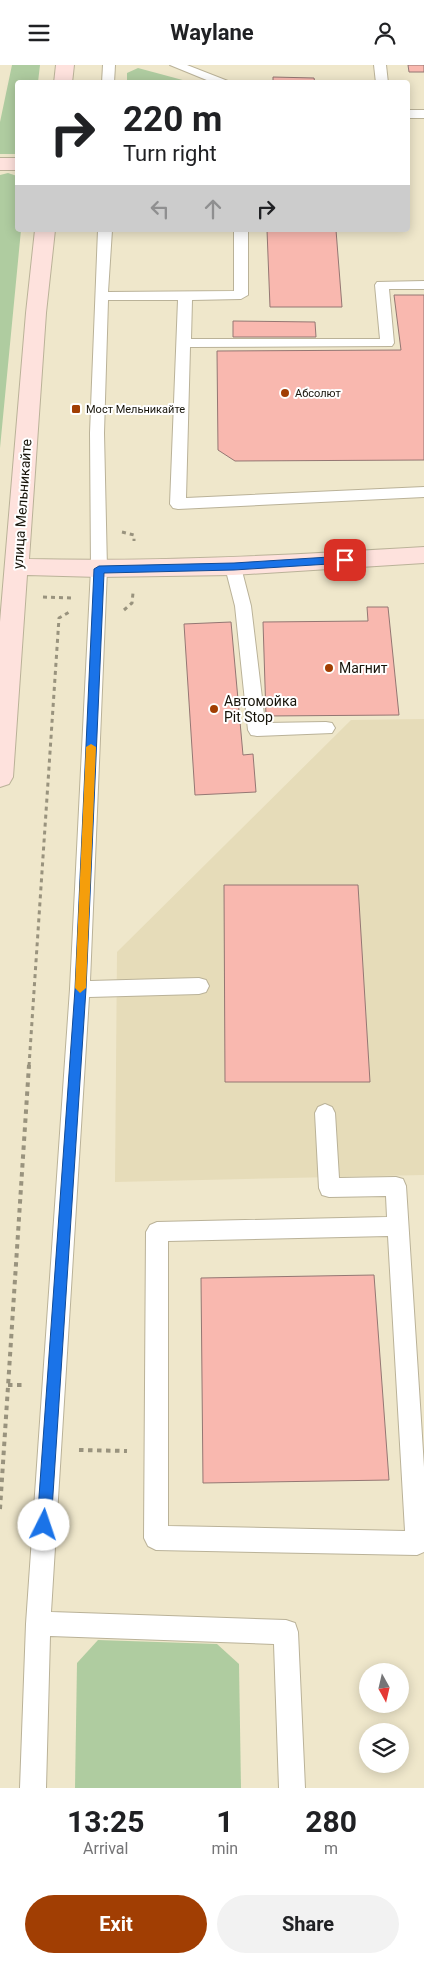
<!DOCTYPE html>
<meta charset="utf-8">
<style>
body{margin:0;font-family:Roboto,sans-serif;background:#f2f2f2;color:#202124;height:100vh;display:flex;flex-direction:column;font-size:19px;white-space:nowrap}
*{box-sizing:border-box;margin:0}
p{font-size:16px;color:#757577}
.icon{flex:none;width:28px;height:28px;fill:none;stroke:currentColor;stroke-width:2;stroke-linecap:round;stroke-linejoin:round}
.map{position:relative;height:1723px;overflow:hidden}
.panel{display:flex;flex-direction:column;background:#fff;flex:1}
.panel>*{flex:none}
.hud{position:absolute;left:15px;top:15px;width:395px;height:152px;border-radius:5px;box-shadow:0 2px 12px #0003;background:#fff;color:#202124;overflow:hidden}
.needle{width:32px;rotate:172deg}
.tools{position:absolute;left:359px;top:1598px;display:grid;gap:10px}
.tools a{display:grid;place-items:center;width:50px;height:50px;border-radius:50%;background:#fff;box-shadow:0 2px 12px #0003;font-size:25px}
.pin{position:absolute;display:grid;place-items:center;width:42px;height:42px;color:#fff;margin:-21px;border-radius:10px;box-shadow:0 2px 8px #0006}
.me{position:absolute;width:55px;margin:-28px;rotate:4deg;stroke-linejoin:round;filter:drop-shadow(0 0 4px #0008)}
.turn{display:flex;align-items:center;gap:18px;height:105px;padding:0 25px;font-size:22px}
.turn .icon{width:65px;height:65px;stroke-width:2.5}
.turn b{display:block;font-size:35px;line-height:42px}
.lanes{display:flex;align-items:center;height:48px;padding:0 25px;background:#0003;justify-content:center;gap:25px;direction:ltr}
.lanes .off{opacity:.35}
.eta{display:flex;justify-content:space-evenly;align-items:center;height:85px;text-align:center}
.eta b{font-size:30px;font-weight:700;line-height:35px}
.button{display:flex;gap:10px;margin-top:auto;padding:10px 25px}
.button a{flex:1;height:58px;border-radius:30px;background:#a13e03;color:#fff;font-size:20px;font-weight:700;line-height:58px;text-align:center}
.button a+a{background:#f2f2f2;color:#202124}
header{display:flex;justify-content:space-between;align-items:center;height:65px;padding:0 25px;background:#fff;font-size:22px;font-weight:700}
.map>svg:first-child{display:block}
</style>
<header><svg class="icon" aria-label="menu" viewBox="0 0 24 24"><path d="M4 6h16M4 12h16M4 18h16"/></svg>Waylane<svg class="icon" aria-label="person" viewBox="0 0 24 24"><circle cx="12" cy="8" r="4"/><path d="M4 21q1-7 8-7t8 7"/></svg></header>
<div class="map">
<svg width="424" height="1723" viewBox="0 0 424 1723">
<rect width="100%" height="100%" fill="#efe7cb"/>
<polygon fill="#e6dcb9" points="424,654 424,1110 115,1117 117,887 351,655"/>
<g fill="#afcca0">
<polygon points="12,0 40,0 38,17 18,18 17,89 0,89 0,57"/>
<polygon points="138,3 190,17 127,17 127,8"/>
<polygon points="8,108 17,111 18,165 21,165 0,383 0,110"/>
<polygon points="98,1575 217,1579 239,1599 241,1723 75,1723 77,1598"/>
</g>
<g fill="#f9b8af" stroke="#947773">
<polygon points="408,0 424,0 424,7 409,7"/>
<polygon points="273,12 314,13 315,18 273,18"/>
<polygon points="267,165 336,165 342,242 270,242"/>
<polygon points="394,230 424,230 424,395 235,396 218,385 217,286 401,285"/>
<polygon points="233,256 315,257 316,272 233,272"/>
<polygon points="367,542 388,542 399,650 266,651 263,557 368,556"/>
<polygon points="231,557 243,690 253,689 256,727 195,730 184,559"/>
<polygon points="224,820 358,820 370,1017 225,1017"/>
<polygon points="374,1210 389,1415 203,1418 201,1213"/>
</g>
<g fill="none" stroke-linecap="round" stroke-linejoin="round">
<defs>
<g id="lane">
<polygon points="103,0 115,0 114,18 102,18"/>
<polygon points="170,0 187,0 233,18 214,18"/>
<polygon points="374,0 386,0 388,18 376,18"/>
<rect x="408" y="45" width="16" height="8"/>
<polygon points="98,165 112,165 108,227 234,226 234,165 248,165 248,230 241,234 192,235 191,274 380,274 375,220 377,217 424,216 424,224 389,224 394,278 392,281 190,282 186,433 424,422 424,432 178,444 173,443 170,439 178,235 108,235 104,368 107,504 90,916 199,913 206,915 209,921 206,927 199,929 89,932 51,1547 286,1555 295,1558 298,1567 305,1723 279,1723 274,1579 50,1571 46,1723 20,1723 26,1559 70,924 91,504 90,368"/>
<polygon points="233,496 239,498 241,502 251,541 265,658 326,657 332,658 335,663 332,668 257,671 251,670 248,665 235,541 225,502 227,498"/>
<path d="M325,1039l7,3 3,6 4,65 57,-1 7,2 3,7 18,281v85l-7,3 -261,-5 -8,-4 -4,-8 2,-306 4,-7 7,-3 230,-5 -1,-21 -57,1 -7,-2 -3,-7 -4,-75 3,-6zM388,1171l17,295 -237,-5v-285z"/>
</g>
<g id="secondary">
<polygon points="56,0 74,0 72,18 54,18"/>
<rect x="0" y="93" width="18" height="12"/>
<path d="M35,165h20l-9,83 -17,246c132,3 263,-4 395,-12v16l-191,12 -134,2 -72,-2 -14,202 -4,7 -9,3v-165l26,-309z"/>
</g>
</defs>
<use href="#lane" stroke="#bab298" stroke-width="2"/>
<use href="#secondary" stroke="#bab298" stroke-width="2"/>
<g stroke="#99937e" stroke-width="3" stroke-dasharray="4 4" stroke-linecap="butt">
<polyline points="122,467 134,470 134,476"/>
<polyline points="43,532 71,533"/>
<polyline points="124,545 132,538 133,528"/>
<polyline points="29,1001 59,553 71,546"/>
</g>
<g stroke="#99937e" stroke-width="4" stroke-dasharray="4.5 4.5" stroke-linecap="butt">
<polyline points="8,1320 26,1320"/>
<polyline points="79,1385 127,1386"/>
<polyline points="0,1444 29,1000"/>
</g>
<use href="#lane" fill="#fff" fill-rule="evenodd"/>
<use href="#secondary" fill="#fee2dd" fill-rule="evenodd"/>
</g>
<polygon fill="#1a73e8" stroke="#114b97" points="345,491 350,495 345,498 234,505 104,508 86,924 51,1460 49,1465 44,1467 39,1465 37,1460 75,924 94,504 99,501 234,498"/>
<polygon fill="#f59e0b" points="91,679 96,682 86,923 80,928 75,923 86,682"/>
<g fill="#a13e03" stroke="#fff" stroke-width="2">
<circle cx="285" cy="328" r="5"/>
<rect x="71" y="339" width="10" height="10" rx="2.5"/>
<circle cx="329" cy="603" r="5"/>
<circle cx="214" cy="644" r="5"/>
</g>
<g text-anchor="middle" stroke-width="4" stroke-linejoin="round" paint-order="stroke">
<g font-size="11" fill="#17140a" stroke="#fff" text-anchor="start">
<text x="295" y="332">Абсолют</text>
<text x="86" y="348">Мост Мельникайте</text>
</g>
<g font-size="14" fill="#17140a" stroke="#fff">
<text transform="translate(22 439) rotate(-86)" y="5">улица Мельникайте</text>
</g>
<g font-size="14" fill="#17140a" stroke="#fff" text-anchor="start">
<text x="339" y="608">Магнит</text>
<text x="224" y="641">Автомойка<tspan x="224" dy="16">Pit Stop</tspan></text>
</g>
</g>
</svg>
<div class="tools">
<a><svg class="needle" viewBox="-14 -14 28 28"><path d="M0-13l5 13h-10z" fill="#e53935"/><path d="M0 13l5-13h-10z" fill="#757577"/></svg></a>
<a><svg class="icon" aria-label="layers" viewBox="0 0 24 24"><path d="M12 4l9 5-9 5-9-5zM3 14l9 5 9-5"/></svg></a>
</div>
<div class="pin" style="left:345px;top:495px;background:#d93025"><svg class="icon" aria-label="arrive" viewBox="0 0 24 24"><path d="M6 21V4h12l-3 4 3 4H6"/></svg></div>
<svg class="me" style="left:44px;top:1460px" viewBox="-20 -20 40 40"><circle r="19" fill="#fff"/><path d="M0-13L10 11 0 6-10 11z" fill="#1a73e8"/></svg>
<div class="hud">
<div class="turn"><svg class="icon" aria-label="right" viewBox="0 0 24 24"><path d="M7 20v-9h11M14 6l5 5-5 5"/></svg><div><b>220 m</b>Turn right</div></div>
<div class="lanes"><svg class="icon off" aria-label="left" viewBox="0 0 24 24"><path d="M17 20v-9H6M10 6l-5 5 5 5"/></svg><svg class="icon off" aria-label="ahead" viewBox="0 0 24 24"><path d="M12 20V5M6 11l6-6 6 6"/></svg><svg class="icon" aria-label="right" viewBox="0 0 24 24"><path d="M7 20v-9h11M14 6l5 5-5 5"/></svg></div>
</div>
</div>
<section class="panel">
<div class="eta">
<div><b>13:25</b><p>Arrival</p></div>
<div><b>1</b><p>min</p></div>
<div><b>280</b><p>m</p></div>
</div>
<div class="button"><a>Exit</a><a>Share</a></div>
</section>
